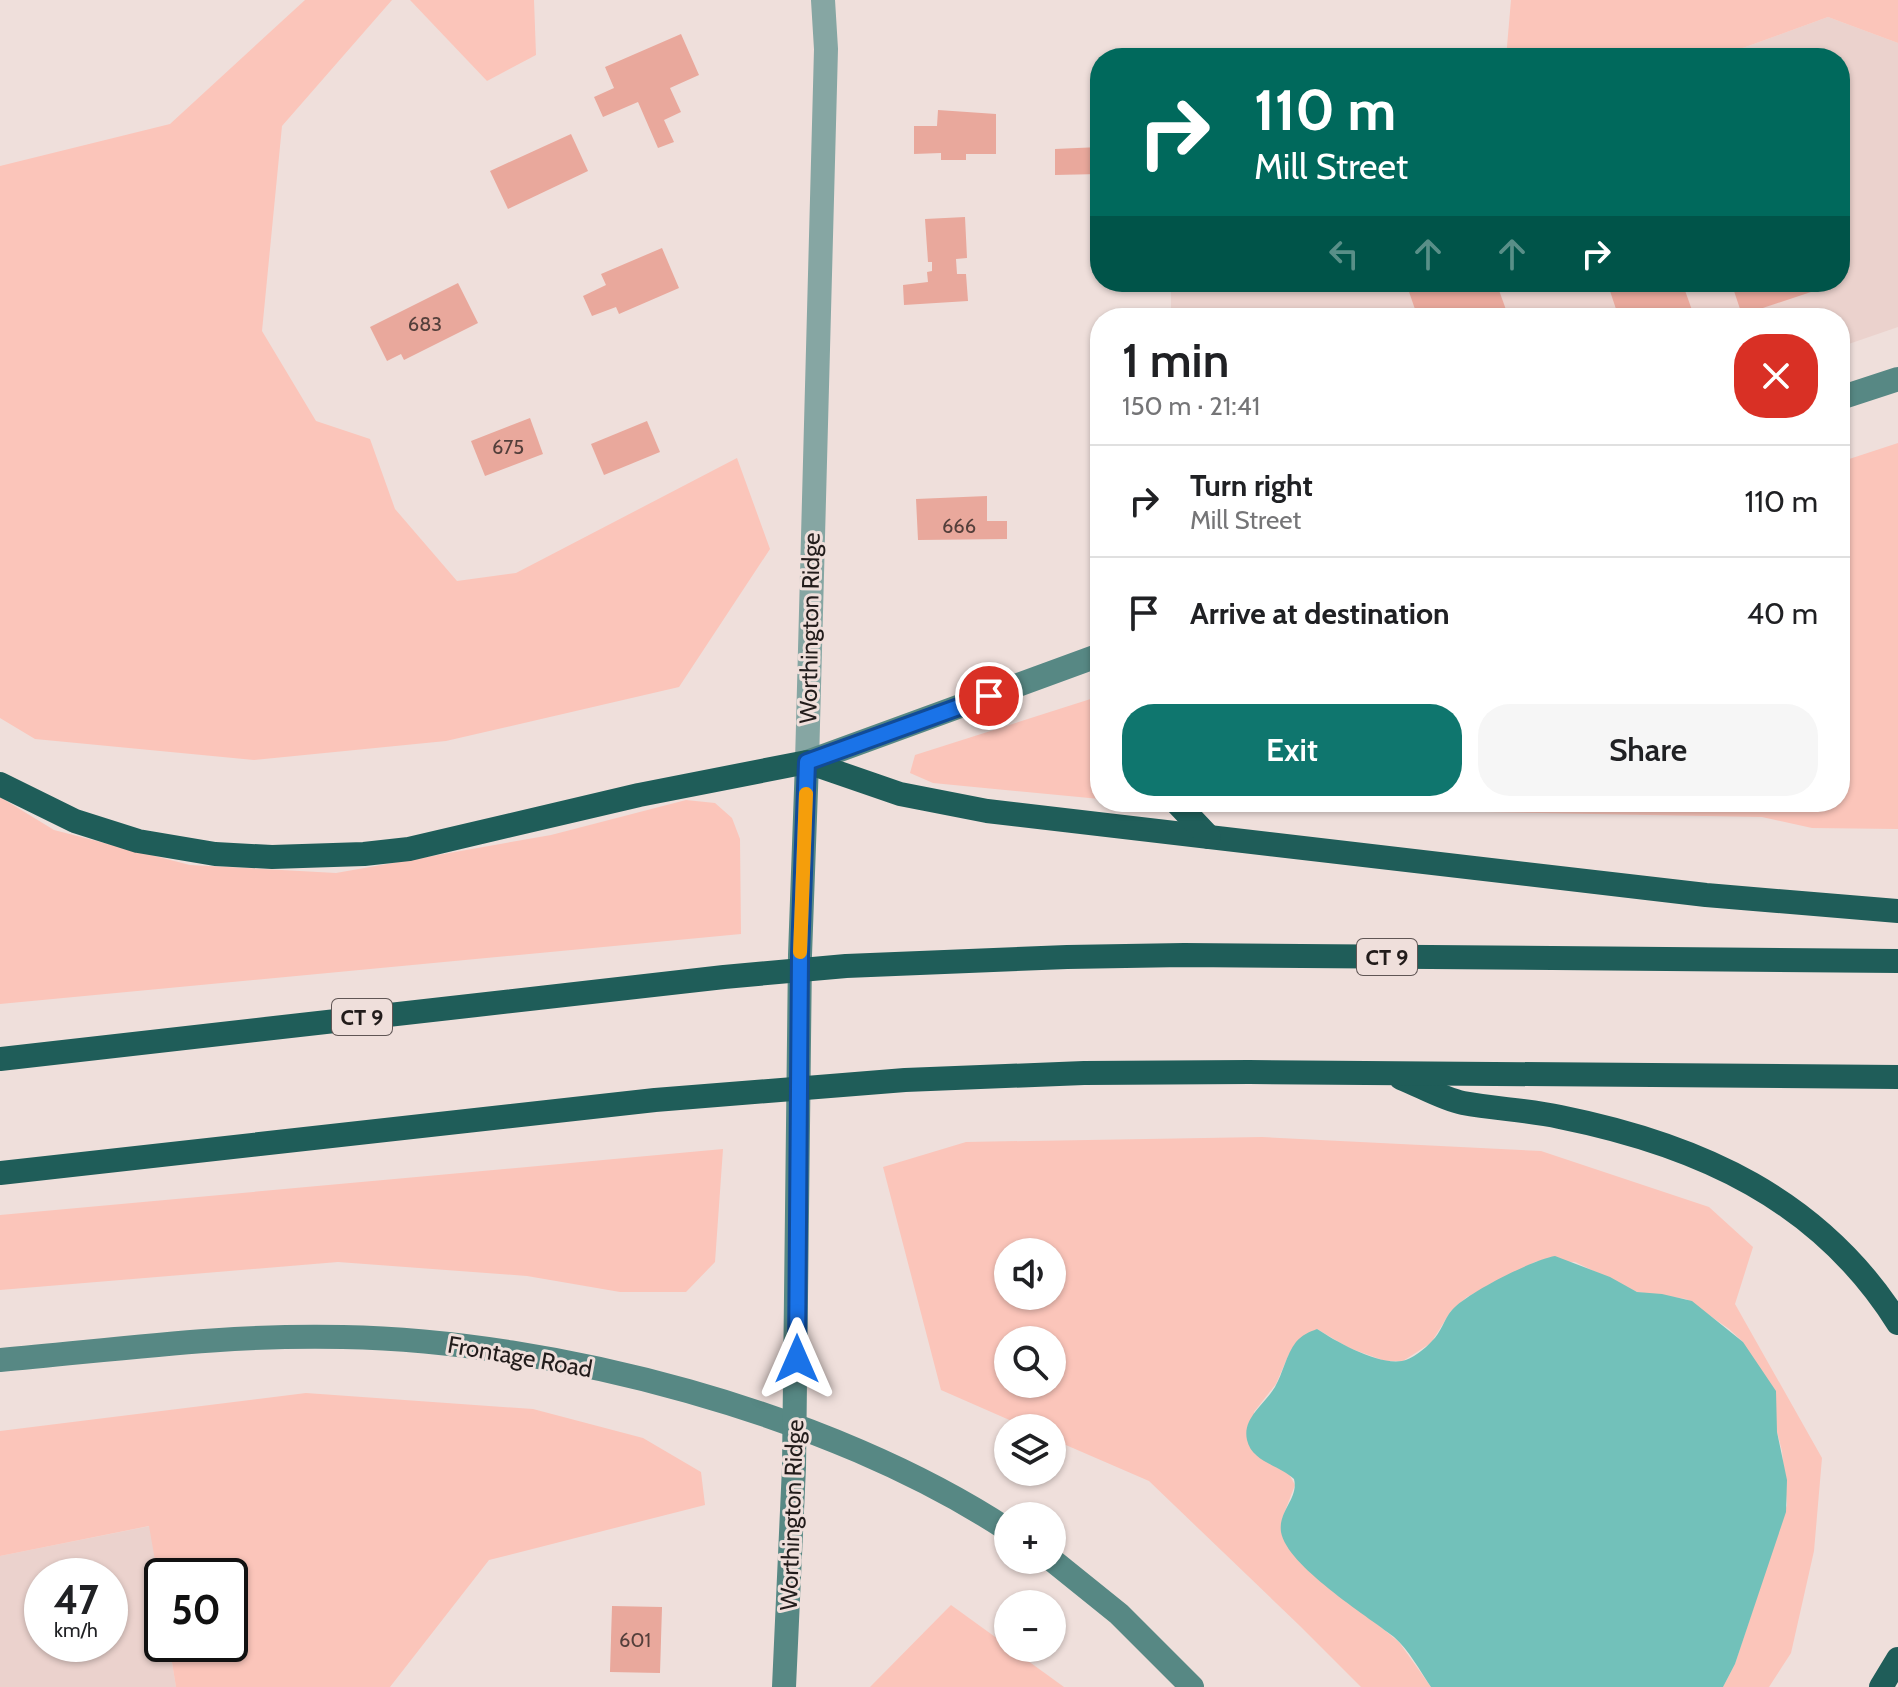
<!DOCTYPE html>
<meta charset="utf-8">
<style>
body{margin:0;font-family:Cabin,sans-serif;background:#f6f6f6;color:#202124;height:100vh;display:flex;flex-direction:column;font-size:30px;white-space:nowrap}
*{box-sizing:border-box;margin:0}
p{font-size:26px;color:#757577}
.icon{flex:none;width:44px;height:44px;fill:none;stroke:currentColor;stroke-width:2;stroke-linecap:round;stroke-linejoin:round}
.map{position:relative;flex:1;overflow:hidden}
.sheet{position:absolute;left:1090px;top:308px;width:760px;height:504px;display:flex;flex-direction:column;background:#fff;border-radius:32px;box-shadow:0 2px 6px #0004}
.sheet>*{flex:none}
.hud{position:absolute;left:1090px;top:48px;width:760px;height:244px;border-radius:32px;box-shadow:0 2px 6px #0004;background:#00695c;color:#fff;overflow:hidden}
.controls{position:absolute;left:994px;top:1238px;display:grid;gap:16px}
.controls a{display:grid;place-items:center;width:72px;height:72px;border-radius:50%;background:#fff;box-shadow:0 2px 6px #0004;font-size:40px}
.speed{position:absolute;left:24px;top:1558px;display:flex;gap:16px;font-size:40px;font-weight:700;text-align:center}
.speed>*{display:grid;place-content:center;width:104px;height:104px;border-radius:50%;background:#fff;box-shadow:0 2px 6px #0004;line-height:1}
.speed small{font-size:20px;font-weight:400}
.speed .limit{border:4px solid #111;border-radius:12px;background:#fff;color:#111}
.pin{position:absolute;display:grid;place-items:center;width:68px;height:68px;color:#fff;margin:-34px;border:4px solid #fff;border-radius:50%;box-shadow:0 2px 8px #0007}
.me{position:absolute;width:88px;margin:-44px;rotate:0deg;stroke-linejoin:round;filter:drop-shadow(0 0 6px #0008)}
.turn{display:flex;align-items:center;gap:28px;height:168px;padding:0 32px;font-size:36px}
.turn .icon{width:104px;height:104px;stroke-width:2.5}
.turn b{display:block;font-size:56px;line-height:68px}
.lanes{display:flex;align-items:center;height:76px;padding:0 32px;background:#0003;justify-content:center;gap:40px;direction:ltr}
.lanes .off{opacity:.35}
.round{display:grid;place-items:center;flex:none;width:84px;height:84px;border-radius:32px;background:#f6f6f6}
.headline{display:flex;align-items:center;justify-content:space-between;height:136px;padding:0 32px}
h1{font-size:48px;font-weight:600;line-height:60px}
.button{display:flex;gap:16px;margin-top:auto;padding:16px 32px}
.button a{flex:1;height:92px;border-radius:32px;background:#0f766e;color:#fff;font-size:32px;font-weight:600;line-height:92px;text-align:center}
.button a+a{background:#f6f6f6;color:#202124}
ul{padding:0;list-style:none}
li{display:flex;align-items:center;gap:24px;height:112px;padding:0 32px;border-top:2px solid #e0e0e0}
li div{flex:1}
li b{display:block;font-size:30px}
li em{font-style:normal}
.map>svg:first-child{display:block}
</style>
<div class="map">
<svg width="1898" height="1687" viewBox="0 0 1898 1687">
<rect width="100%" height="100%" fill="#efdfdb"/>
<g fill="#ebd2cd" fill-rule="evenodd">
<polygon points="1828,17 1898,43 1898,327 1840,347 1840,318 1171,318 1171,282 1840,282 1840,58 1715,58"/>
<path d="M150,1526l12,74v44h7l7,43h-176v-131zM42,1576h68v68h-68z"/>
</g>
<g fill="#fbc5ba" fill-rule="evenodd">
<polygon points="305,0 392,0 282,126 262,331 316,421 370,439 395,509 457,581 516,573 737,458 770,549 679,687 446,741 254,760 35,739 0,718 0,166 170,124"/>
<polygon points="410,0 534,0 536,55 487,81"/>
<polygon points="1511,0 1898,0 1898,43 1828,17 1715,58 1506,58"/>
<polygon points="1898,443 1898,829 1812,828 1762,817 1261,808 1246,802 1840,802 1840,707 1842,705 1840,705 1840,462"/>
<polygon points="1100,696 1100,799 933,783 910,773 915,755"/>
<polygon points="0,797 54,830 190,865 336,873 551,835 686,800 715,803 732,818 740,839 741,934 0,1004"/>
<path d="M1262,1137l279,14 168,56 44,40 -18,57 87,154 -8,93 -23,102 -22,34h-46l12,-23 52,-159 -5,-54 -5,-19 -34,-90 -14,-13 -43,-30 -49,-7 -62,-30 -38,-1 -70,36 -16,14 -20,32 -28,18h-18l-36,-13 -32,-19 -28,25 -13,30 -22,28 1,42 34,20 6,11 -13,34 18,42 99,81 32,45h-70l-61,-61 -151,-145 -97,-42v-11h-24l-87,-38 -58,-223 83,-25zM1008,1252h44v44h-44zM1008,1340h44v44h-44z"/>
<polygon points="723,1149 715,1262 686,1292 620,1292 527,1276 338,1262 0,1290 0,1215"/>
<polygon points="306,1393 533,1409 643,1438 701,1472 705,1505 489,1560 390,1687 176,1687 169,1644 230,1644 230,1576 162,1576 162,1600 149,1526 0,1556 0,1431"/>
<polygon points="951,1605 1064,1687 870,1687"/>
</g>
<path fill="#72c1ba" d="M1555,1256l55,21 27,15 25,2 30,7 51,41 33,49 1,41 10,48 -1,32 -51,152 -12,23h-292c-11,-16 -22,-37 -37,-50 -28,-22 -107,-71 -113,-105 -3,-21 18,-34 13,-53 -15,-14 -42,-17 -47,-39 -5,-22 18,-36 28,-53 8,-14 11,-32 21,-45 6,-7 13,-10 21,-13 20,13 60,36 85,32 10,-2 23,-12 30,-20 9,-8 12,-22 20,-31 15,-17 80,-50 103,-54z"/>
<g fill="#e9a89c">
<polygon points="681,34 699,75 670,88 681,112 664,120 674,142 658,148 638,102 603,117 594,97 614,88 605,67"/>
<polygon points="938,110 996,114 996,154 966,154 966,160 941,160 941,153 914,154 914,126 937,126"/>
<polygon points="571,134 588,171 508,209 490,171"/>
<polygon points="1100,147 1100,174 1055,175 1055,149"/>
<polygon points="965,217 967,258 956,259 957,274 966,274 968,301 904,305 903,285 928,282 927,272 932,271 932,262 928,262 925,219"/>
<polygon points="662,248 679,288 619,314 616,307 592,316 583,296 606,285 601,274"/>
<polygon points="1410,282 1496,282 1509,318 1418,318 1406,283"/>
<polygon points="1625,282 1682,282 1693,313 1679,318 1619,318 1609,288"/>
<polygon points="1731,282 1811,282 1814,291 1742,315"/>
<polygon points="458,283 478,323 404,360 401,354 387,361 370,327"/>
<polygon points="530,418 543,454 485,476 471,441"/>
<polygon points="647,421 660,452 604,475 591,444"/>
<polygon points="987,496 987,521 1007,521 1007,539 918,540 916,499"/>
<polygon points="612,1606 662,1607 660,1673 610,1672"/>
</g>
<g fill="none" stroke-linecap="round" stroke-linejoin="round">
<polyline stroke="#86a6a3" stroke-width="24" points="807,762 826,49 823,0"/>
<g stroke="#578884" stroke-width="24">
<polyline points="1840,398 1898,379"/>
<path d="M0,1360c114,-10 228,-26 343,-23 212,4 487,76 665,193"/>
<polyline points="1052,1560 1119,1614 1192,1687"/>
<polyline points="784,1687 794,1467 800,955 807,762 1100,655"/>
</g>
<g stroke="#1f5d59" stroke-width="24">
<polyline points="0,784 75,821 138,841 215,854 272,857 364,854 409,849 639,795 807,762 900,794 987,811 1706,895 1898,911"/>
<polyline points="1176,802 1209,837"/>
<polyline points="0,1059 724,977 846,966 1067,957 1184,955 1898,961"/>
<path d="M1401,1078c20,8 42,21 62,25 32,6 65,7 97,14 139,28 260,82 338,206"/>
<polyline points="0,1173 655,1100 905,1080 1084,1073 1249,1072 1898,1077"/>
<polyline points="1881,1687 1898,1659"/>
</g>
</g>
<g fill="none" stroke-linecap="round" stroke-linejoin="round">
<defs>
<polyline id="route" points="797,1359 800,955 807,762 989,696"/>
</defs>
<use href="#route" stroke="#114b97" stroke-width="20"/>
<use href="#route" stroke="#1a73e8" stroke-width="14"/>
<polyline stroke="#f59e0b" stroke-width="14" points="800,952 806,794"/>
</g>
<g text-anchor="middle" stroke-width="6" stroke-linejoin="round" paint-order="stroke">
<g font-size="20" fill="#543f3b">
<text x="425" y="331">683</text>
<text x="508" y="454">675</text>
<text x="959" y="533">666</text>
<text x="635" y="1647">601</text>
</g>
<g fill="#efdfdb" stroke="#605655" stroke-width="2">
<rect x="1357" y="939" width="60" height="36" rx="6"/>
<rect x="332" y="999" width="60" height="36" rx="6"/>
</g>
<g font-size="22" font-weight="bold" fill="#221c1b">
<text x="1387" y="965">CT 9</text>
<text x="362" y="1025">CT 9</text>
</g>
<g font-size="24" fill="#221c1b" stroke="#efdfdb">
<text transform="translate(810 628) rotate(-89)" y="8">Worthington Ridge</text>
<text transform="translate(520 1357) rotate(10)" y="8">Frontage Road</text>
<text transform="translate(792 1515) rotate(-88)" y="8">Worthington Ridge</text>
</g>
</g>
</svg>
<div class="controls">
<a><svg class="icon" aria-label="sound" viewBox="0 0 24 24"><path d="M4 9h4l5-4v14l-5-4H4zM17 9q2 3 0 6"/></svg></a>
<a><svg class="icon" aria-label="search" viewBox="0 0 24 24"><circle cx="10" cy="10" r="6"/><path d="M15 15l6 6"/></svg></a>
<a><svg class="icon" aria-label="layers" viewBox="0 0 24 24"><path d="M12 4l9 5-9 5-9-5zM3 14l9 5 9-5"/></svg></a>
<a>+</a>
<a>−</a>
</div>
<div class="speed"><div>47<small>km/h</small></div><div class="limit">50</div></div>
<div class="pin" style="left:989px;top:696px;background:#d93025"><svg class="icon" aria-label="arrive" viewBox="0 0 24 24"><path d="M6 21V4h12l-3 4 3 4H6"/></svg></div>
<svg class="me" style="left:797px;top:1359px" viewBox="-20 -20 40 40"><path d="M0-17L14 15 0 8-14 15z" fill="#1a73e8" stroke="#fff" stroke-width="4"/></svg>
<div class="hud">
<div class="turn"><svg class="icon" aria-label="right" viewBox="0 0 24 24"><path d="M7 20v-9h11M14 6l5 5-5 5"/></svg><div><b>110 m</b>Mill Street</div></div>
<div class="lanes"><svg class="icon off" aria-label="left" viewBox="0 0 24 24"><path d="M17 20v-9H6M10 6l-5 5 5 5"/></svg><svg class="icon off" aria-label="ahead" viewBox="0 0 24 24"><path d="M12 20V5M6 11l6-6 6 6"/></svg><svg class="icon off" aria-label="ahead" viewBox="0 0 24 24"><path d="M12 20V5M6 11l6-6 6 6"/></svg><svg class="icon" aria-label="right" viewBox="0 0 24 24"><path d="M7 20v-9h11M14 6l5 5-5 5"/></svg></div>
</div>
<section class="sheet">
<div class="headline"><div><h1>1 min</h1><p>150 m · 21:41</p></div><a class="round" style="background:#d93025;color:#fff"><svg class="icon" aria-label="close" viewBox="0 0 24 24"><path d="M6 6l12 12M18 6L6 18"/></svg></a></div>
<ul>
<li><svg class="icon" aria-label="right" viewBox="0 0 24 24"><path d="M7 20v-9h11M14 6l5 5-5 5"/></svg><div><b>Turn right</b><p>Mill Street</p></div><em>110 m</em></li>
<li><svg class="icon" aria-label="arrive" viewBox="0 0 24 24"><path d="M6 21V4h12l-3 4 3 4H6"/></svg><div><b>Arrive at destination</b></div><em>40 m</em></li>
</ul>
<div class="button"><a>Exit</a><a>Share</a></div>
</section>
</div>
